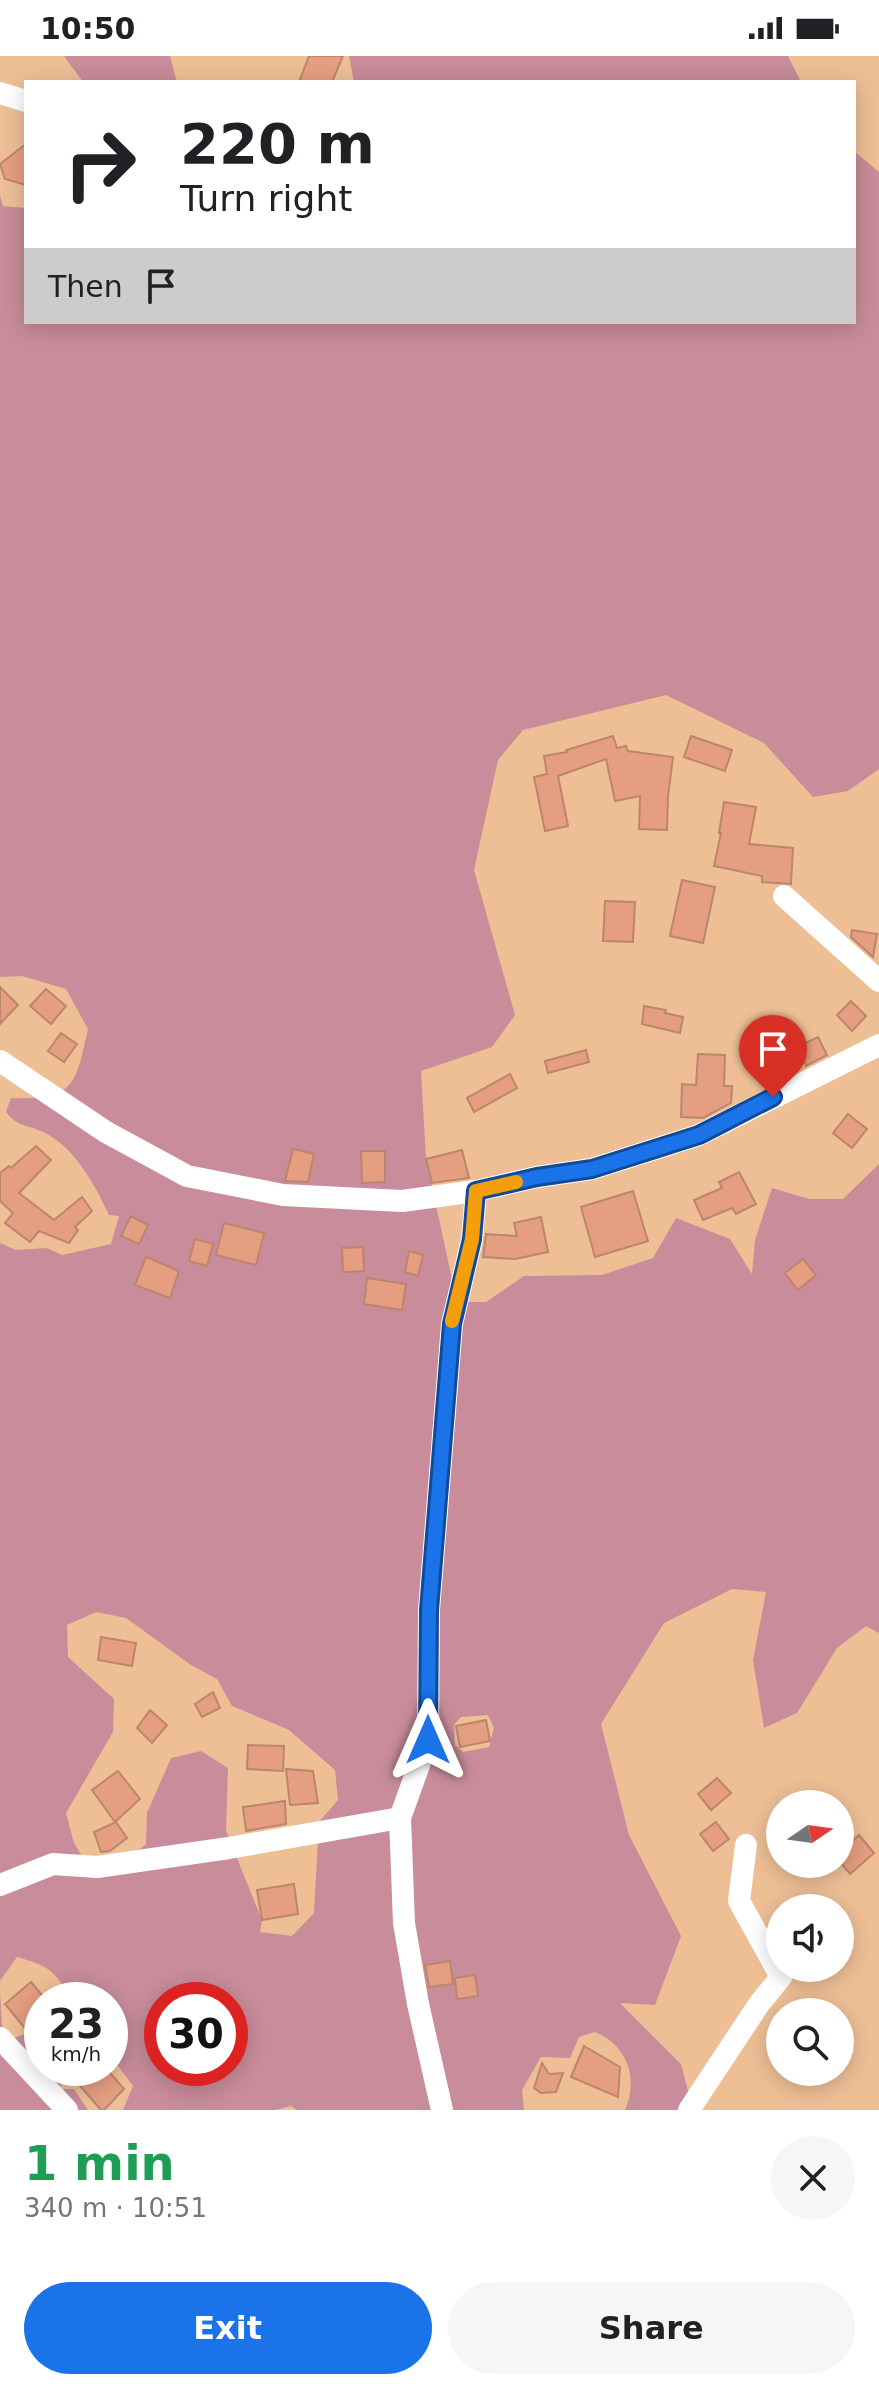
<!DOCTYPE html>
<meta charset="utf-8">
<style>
body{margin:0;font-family:"DejaVu Sans",sans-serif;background:#f6f6f6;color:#202124;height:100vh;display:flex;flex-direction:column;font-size:30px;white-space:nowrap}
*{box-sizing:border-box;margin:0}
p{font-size:26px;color:#757577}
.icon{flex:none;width:44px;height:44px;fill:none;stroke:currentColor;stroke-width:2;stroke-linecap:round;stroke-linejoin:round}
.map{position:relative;height:2054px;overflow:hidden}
.details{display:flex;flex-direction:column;background:#fff;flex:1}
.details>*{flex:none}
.hud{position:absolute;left:24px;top:24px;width:832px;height:244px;border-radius:0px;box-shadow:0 4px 20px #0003;background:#fff;color:#202124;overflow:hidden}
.needle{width:52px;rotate:77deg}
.tools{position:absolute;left:766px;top:1734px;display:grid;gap:16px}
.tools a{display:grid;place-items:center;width:88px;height:88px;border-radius:50%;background:#fff;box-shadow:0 4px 20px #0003;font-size:40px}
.speed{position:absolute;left:24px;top:1926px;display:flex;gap:16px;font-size:40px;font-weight:700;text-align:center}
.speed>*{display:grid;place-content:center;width:104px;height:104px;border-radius:50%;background:#fff;box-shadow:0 4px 20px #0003;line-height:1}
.speed small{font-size:20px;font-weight:400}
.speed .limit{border:12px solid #d22;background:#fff;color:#111}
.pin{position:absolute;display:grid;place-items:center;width:68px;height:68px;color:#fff;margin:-82px -34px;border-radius:50% 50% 50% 0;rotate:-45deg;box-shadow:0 0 8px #0007}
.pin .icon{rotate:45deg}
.me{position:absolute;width:88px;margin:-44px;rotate:0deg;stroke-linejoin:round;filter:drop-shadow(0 0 6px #0008)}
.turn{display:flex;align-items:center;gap:28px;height:168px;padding:0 24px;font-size:36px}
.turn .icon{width:104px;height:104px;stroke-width:2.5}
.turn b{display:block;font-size:56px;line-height:68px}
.then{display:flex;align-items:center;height:76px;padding:0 24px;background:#0003;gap:16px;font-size:30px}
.round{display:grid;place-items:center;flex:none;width:84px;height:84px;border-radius:42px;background:#f6f6f6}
.summary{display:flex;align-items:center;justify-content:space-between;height:136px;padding:0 24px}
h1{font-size:48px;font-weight:600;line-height:60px;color:#1e9e55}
.button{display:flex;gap:16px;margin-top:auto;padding:16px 24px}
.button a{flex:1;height:92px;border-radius:48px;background:#1a73e8;color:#fff;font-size:32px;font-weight:600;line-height:92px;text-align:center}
.button a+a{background:#f6f6f6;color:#202124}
.status{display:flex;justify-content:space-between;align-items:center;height:56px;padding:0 40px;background:#fff;direction:ltr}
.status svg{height:22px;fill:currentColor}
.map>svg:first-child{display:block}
</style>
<div class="status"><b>10:50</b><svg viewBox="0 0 49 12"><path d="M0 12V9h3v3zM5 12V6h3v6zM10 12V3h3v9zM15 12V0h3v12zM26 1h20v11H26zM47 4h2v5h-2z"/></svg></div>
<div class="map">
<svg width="879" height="2054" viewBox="0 0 879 2054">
<rect width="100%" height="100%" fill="#eebf95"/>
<g fill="#c88c9a" fill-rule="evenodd">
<polygon points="64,0 170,0 177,26 83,26"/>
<polygon points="349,0 788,0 801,26 354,26"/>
<path d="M854,95l25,21v597l-31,22 -35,6 -49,-54 -98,-48 -143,35 -25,30 -24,110 41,145 -23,32 -71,24 5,88 31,143h29l38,-26 78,-1 51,-17 23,-40 54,21 22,35 3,-34 17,-52 37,11h34l36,-35v469l-13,-7 -29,22 -40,65 -33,15 -11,-68 13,-68 -34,-3 -68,34 -63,101 28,111 52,101 -26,69 -35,-2 61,61 12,46h-68c14,-32 2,-65 -30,-78l-16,5 -9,21 -29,-1 -19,33 2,20h-227l-6,-4 -16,4h-152l10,-24 -23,-31v-55h-41c-11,-30 -24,-35 -52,-43l-17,24v-738l16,7 31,-2 15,7 49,-11 8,-28 -10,-1c-14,-30 -34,-68 -66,-83 -17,-8 -24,-4 -37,-20l5,-14c64,2 64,-12 77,-69l-22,-40 -44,-13 -22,1v-781l3,10 23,2v114h828zM96,1556l30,6 65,47 26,14 15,27 57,24 46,40 3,30 -19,22 -5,91 -22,23 -32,-4 2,-12 -36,-89 2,-63 -27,-17 -30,7 -24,55 -1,31 -23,19 -32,8 -17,-28 -8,-30 47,-81 1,-33 -46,-42 -1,-32zM488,1659l6,13 -5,19 -26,5 -8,-7 -1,-20 7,-8zM162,1944h68v68h-68z"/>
<polygon points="0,1935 2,1970 11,1983 42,1972 42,2012 69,2012 59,2033 74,2033 88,2054 0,2054"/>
</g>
<g fill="#e59e80" stroke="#bc856d" stroke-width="2">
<polygon points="309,0 343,0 332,26 299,26"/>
<polygon points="26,88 26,129 5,123 0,108"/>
<polygon points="613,680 617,692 626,690 628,695 673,701 668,741 667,774 639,773 640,740 615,745 606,703 558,720 568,770 545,775 534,721 547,718 544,700 567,696 566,694"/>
<polygon points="691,680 732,694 725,715 684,701"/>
<polygon points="724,746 756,751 749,788 793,792 791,828 762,826 762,820 714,810 721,777 719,777"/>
<polygon points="682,824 715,831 703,887 670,880"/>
<polygon points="605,845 635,846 633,886 603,885"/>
<polygon points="852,874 877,878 873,901 851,881"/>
<polygon points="0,931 18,949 0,968"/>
<polygon points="46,933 66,950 51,968 30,950"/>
<polygon points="851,945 866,960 852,975 837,959"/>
<polygon points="644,950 666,954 665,957 683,961 680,977 642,968"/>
<polygon points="61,977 77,988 64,1006 48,995"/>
<polygon points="818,981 827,999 806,1010 797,991"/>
<polygon points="586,994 589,1006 548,1017 545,1005"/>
<polygon points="698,998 725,999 724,1030 732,1030 731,1047 703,1062 681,1061 682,1028 696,1029"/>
<polygon points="510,1018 517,1032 474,1056 467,1042"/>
<polygon points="848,1058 867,1073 852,1092 833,1077"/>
<polygon points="36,1090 51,1104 19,1137 54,1164 82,1141 92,1155 75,1171 78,1174 69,1187 39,1175 30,1186 5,1167 13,1157 0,1145 0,1117 9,1110 11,1112"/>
<polygon points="293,1093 314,1098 308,1126 285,1125"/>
<polygon points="462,1094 469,1122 432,1127 426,1103"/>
<polygon points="361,1095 385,1095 385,1126 362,1127"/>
<polygon points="739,1116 756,1148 736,1158 732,1152 703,1164 694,1144 722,1132 719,1126"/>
<polygon points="633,1135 648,1185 595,1201 581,1151"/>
<polygon points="131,1160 148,1169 139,1188 121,1180"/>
<polygon points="541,1161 548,1196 515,1203 483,1201 486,1178 517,1180 514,1167"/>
<polygon points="224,1167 264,1177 256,1209 216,1199"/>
<polygon points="195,1183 213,1188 207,1210 189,1205"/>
<polygon points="363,1191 364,1215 343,1216 342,1192"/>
<polygon points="409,1195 423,1199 418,1220 405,1216"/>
<polygon points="146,1201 179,1215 170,1242 135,1229"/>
<polygon points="803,1203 816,1219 798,1234 785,1217"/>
<polygon points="367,1222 406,1228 402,1254 364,1248"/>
<polygon points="101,1581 136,1587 132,1610 98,1604"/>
<polygon points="213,1636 220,1652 202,1661 195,1648"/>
<polygon points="150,1654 167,1669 152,1687 137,1672"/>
<polygon points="486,1664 490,1685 460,1691 456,1670"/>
<polygon points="248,1689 284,1690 283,1715 247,1713"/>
<polygon points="286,1713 313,1715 318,1747 290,1749"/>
<polygon points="118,1715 140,1743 115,1766 92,1734"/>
<polygon points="717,1722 731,1737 711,1754 698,1738"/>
<polygon points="285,1745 286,1768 246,1775 243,1751"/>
<polygon points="116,1766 127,1782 110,1795 101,1796 94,1776"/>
<polygon points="716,1766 729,1783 713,1795 700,1778"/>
<polygon points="859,1779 874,1797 850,1818 840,1806 840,1796"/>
<polygon points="294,1828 298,1858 262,1864 257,1834"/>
<polygon points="450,1905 453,1928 429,1931 425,1909"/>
<polygon points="475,1919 478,1940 457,1943 455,1922"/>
<polygon points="31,1926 42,1939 42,1956 24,1971 5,1948"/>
<polygon points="584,1990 620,2011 618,2041 571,2021"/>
<polygon points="542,2007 549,2018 563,2017 556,2036 541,2037 534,2032"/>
<polygon points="87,2012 106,2012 124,2033 104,2054 101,2054 75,2024"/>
</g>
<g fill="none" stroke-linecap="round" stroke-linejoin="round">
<g stroke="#fff" stroke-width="22">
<polyline points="0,37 26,45"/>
<polyline points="784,840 879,925"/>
<polyline points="0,1005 106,1076 187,1120 283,1139 402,1145 476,1135 537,1121 592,1113 699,1079 879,989"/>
<polyline points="0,1829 53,1808 97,1811 229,1792 400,1762"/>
<polyline points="0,1982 67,2054"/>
<polyline points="442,2054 418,1948 404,1867 400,1762 428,1684 429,1554 452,1268 472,1183 476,1135"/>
<polyline points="689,2054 759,1948 781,1921 739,1845 746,1789"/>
</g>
</g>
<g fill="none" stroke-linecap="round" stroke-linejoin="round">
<defs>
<polyline id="route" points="428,1684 429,1554 452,1268 472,1183 476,1135 537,1121 592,1113 699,1079 773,1041"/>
</defs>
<use href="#route" stroke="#114b97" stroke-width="20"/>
<use href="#route" stroke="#1a73e8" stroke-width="14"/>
<polyline stroke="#f59e0b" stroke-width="14" points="452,1265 472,1183 476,1135 516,1126"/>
</g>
</svg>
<div class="tools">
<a><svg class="needle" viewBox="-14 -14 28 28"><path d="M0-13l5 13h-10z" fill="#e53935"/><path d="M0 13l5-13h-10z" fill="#757577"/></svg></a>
<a><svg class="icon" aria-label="sound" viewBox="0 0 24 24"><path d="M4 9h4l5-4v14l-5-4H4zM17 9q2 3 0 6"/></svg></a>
<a><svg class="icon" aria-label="search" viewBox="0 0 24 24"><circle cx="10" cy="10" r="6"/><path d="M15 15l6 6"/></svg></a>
</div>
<div class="speed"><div>23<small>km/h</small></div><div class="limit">30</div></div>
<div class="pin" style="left:773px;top:1041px;background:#d93025"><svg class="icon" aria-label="arrive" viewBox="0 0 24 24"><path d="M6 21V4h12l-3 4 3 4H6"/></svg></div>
<svg class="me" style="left:428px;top:1684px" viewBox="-20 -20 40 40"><path d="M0-17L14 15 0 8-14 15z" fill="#1a73e8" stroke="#fff" stroke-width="4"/></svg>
<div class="hud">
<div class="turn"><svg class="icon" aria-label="right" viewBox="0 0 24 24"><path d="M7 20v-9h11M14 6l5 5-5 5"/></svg><div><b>220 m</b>Turn right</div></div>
<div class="then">Then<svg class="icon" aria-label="arrive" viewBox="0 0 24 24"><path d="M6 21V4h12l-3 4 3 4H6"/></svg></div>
</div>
</div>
<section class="details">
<div class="summary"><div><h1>1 min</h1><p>340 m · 10:51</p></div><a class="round"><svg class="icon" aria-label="close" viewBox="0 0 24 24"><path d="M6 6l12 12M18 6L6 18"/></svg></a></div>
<div class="button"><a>Exit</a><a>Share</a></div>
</section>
